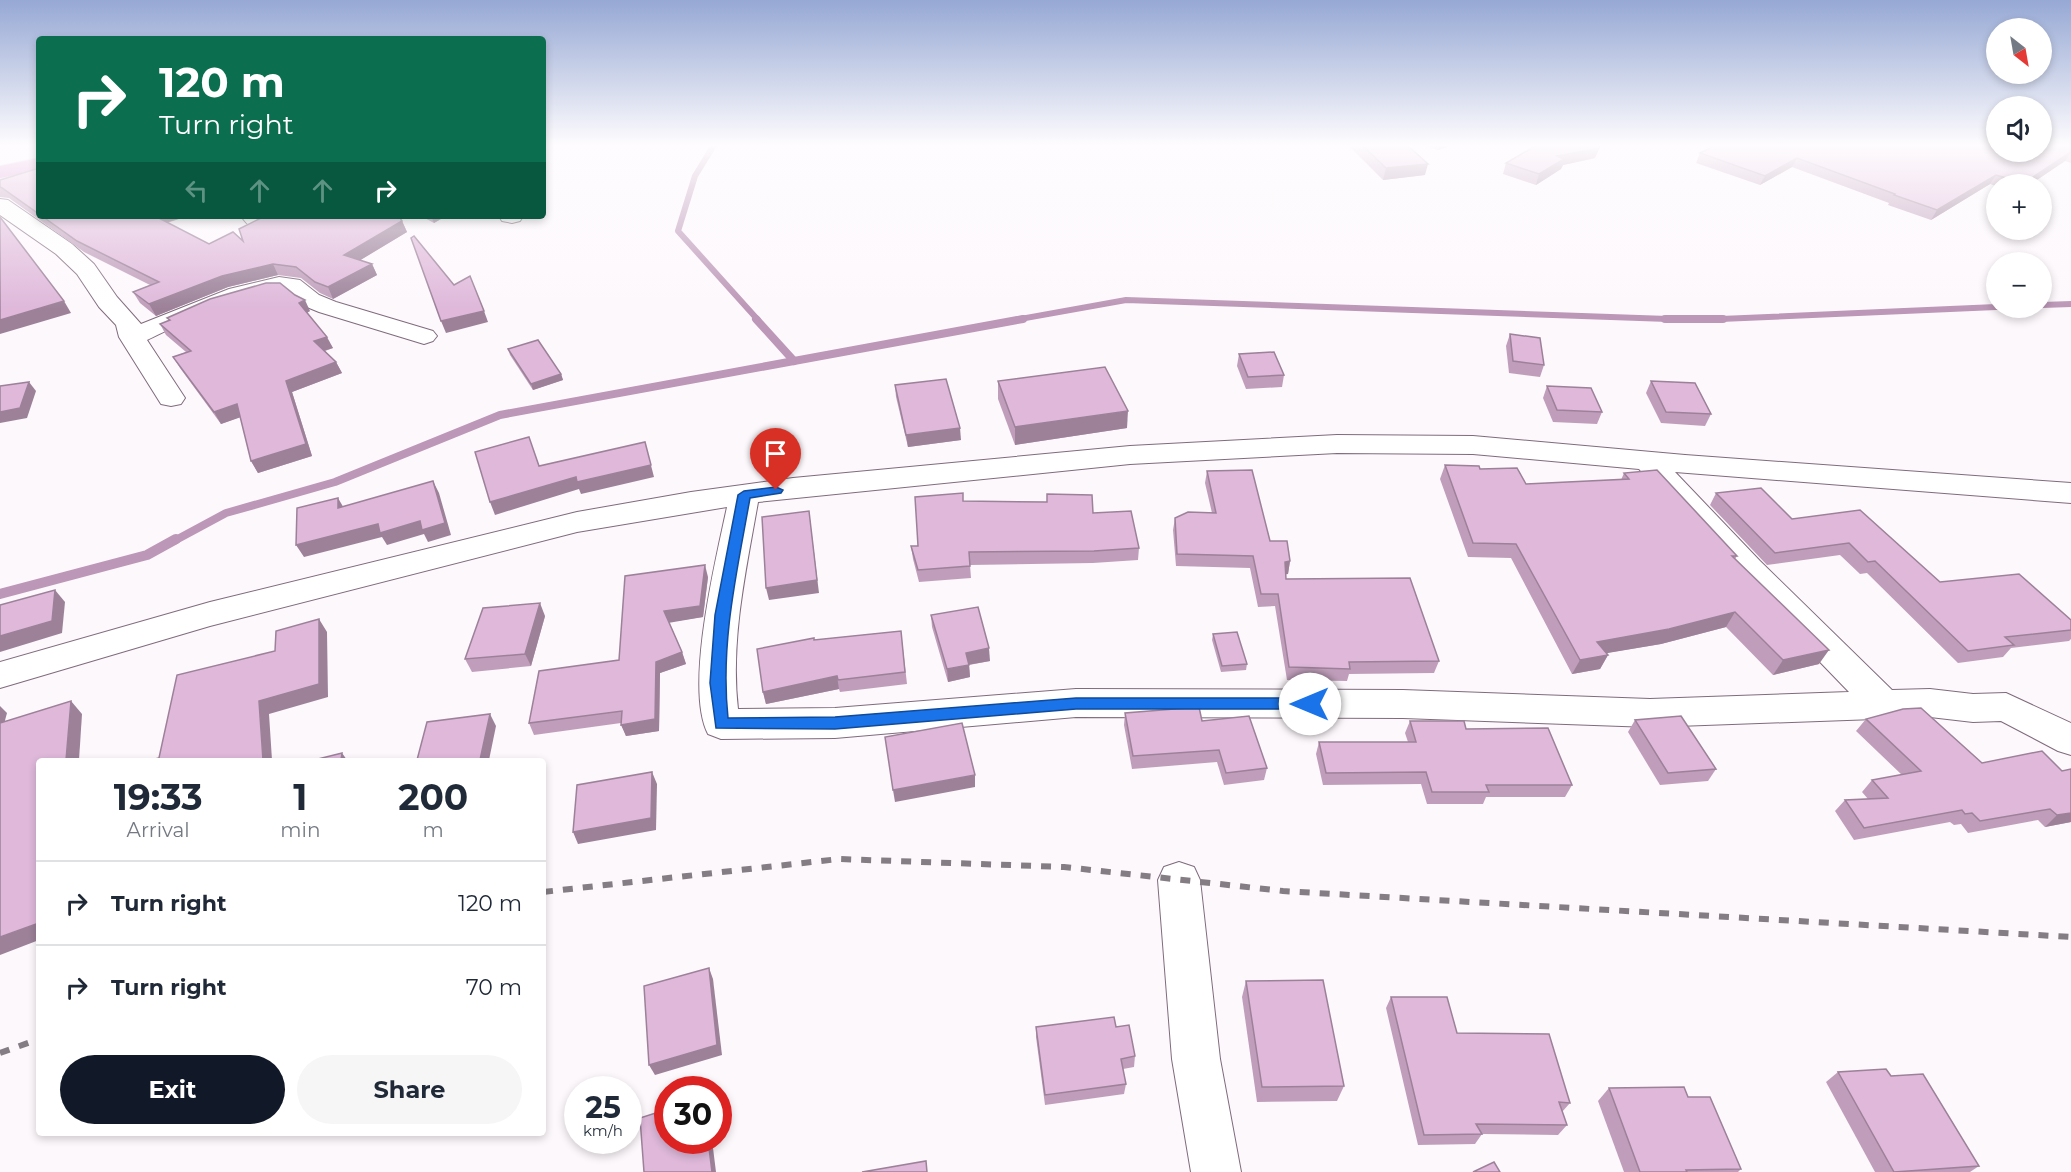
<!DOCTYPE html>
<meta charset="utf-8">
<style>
body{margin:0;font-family:Montserrat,sans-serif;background:#f6f6f7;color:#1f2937;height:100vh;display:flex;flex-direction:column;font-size:22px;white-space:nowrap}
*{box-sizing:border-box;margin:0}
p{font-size:20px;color:#747a83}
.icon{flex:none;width:33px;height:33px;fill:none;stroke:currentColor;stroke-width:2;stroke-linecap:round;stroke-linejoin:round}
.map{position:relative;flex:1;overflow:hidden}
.details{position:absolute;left:36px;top:758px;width:510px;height:378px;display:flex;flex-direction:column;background:#fff;border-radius:6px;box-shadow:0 3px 9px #0003}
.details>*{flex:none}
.banner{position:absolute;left:36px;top:36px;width:510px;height:183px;border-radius:6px;box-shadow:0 3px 9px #0003;background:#0b6e4f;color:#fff;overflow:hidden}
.needle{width:39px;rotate:149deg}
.fabs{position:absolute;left:1986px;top:18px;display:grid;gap:12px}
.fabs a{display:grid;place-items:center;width:66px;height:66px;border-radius:50%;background:#fff;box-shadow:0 3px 9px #0003;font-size:30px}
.speed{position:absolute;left:564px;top:1076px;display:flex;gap:12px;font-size:30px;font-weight:700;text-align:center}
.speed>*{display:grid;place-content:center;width:78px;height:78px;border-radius:50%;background:#fff;box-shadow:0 3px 9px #0003;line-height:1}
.speed small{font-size:15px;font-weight:400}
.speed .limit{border:9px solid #d22;background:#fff;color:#111}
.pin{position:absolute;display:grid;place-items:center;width:51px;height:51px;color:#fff;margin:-62px -26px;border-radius:50% 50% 50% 0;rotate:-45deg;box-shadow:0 0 6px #0007}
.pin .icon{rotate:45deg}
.me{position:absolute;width:66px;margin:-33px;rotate:270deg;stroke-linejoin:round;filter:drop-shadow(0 0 4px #0008)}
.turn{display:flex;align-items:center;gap:21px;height:126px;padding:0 24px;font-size:27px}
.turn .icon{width:78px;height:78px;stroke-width:2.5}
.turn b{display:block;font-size:42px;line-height:51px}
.lanes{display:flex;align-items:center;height:57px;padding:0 24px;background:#0003;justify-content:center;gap:30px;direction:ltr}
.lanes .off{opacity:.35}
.eta{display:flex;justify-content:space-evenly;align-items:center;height:102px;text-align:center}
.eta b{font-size:36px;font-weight:700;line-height:42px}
.primary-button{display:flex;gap:12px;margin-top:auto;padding:12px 24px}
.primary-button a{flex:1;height:69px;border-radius:36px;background:#111827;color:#fff;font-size:24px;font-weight:700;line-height:69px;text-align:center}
.primary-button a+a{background:#f6f6f7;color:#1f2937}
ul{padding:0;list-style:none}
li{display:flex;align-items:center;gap:18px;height:84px;padding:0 24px;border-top:2px solid #e0e1e3}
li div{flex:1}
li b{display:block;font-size:22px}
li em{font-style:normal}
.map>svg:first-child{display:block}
</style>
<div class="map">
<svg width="2071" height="1172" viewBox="0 0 2071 1172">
<rect width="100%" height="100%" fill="#fdf8fc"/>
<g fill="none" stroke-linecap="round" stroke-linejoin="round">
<g stroke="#bc97b7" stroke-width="6">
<polyline points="714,145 695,176 678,231 758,320"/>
<polyline points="2042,305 2071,304"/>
<polyline points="1015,320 1126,300 1697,320 1996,307"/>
</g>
<g stroke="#bc97b7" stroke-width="8">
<polyline points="756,319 794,361"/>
<polyline points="1665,319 1723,319"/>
<polyline points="174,541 226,513 335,482 500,415 1023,319"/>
</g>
<polyline stroke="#bc97b7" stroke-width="10" points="0,594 147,555 176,539"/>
<defs>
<g id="minor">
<path d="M0,199l8,1 64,44 22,20 23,33 24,27 88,-35 50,-12 21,3 19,15 17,7 97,29 4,5 -4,5 -9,3 -105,-32 -17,-7 -15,-13c-36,-4 -107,32 -140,48l38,58 -4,6 -10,2 -10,-2 -42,-67 -3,-12 -17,-18 -22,-33 -21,-20 -56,-39z"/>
<path d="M241,216h23l4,6 -3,5c-13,3 -17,-1 -24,-11z"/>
<polygon points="499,216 523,216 520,221 512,223 502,221"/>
<path d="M1337,435l136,1 212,19 386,28v20l-396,-31 85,89 132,129 38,-1 43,5 33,-1 65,30v32l-13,-4 -57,-30 -28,1 -43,-5 -280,10 -247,-9 -327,-1 -241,21 -114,1 -13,-5c-24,-46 8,-175 19,-227l-150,25 -367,94 -210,62v-26l210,-60 367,-90 114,-20 102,-14 337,-32zM1337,453l136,1 166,15 99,108 111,115 -199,7 -247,-9 -327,-1 -241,19 -97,1c-8,-69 8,-138 20,-207l372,-38z"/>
<polygon points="1179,862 1194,867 1200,880 1220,1059 1241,1172 1191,1172 1172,1059 1158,880 1164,867"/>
</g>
<polygon id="highway" points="39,158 39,170 0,178 0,166"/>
</defs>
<use href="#minor" stroke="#7f6b7c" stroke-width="2"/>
<use href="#highway" stroke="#d6d4d6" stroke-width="2"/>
<use href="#minor" fill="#fff" fill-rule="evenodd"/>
<use href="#highway" fill="#d988d0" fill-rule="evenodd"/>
<g stroke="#847d83" stroke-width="6" stroke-dasharray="10 10" stroke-linecap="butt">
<polyline points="543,892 839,859 1064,867 1283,891 2071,937"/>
<polyline points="0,1053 39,1039"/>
</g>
</g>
<g fill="#c09ebb">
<polygon points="1348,145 1407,145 1425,175 1383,180"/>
<polygon points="1423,145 1454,145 1438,150"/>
<polygon points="2071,145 2071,163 2065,161 2031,184 1996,184 1996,186 1990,184 1931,220 1888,205 1889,203 1792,167 1760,185 1696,163 1700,153"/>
<polygon points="1595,158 1563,165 1561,169 1536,185 1503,174 1506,163"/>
<polygon points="39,168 39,216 188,216 167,223 209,244 243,241 402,221 407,232 360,260 372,264 377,275 333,299 320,293 301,278 278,275 228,287 156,316 140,303 133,292 150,285 84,252 9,198 0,197 0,180"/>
<polygon points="421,216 446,216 434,223"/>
<polygon points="310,311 307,313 333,348 325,351 336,362 342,373 292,392 312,456 258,473 251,461 240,417 221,424 180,368 173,357 186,352 166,335 160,324 169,321 167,318"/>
<polygon points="1510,334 1544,365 1540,377 1509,373 1506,346"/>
<polygon points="508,349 561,374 563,380 533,390 510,355"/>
<polygon points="1239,354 1284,375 1282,387 1246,389 1237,366"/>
<polygon points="998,381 1127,428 1015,445 998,399"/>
<polygon points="1651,381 1711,414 1705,426 1661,423 1646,393"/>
<polygon points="895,385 961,440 908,447 896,397"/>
<polygon points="1547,386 1602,412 1597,424 1553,422 1543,398"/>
<polygon points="1445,465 1480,469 1526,484 1621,480 1624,473 1737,556 1735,559 1819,664 1773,675 1726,627 1661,644 1606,653 1608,655 1600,669 1572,674 1511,558 1468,557 1440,479"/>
<polygon points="1207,471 1270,541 1290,561 1288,574 1286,574 1286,579 1439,661 1434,673 1349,674 1347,681 1287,680 1275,606 1258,607 1250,568 1176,566 1173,530 1175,518 1212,513 1205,483"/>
<polygon points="1716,493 1792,519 1940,582 2071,620 2071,639 2069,641 2011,648 2003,657 1958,663 1867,573 1860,574 1840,555 1767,565 1710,505"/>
<polygon points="963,501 1093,513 1139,548 1138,560 1093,563 970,565 971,578 919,582 913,559 911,546 918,546"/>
<polygon points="708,577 703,617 669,622 682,652 686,664 660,673 659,731 626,736 621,723 534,735 529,723 619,660"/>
<polygon points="931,615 990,661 969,665 970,677 948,682 932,627"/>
<polygon points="545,616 531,666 472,672 465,659"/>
<polygon points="901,631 907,684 840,692 839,689 766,704 763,692 814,640"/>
<polygon points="1213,634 1247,664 1246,670 1221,672 1212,640"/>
<polygon points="1125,713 1202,721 1267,768 1264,780 1224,785 1217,762 1132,769 1124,725"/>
<polygon points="1866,719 1982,763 2071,822 2045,827 2038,820 1968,833 1961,824 1954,825 1950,822 1854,840 1835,811 1845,800 1868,799 1862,792 1872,780 1902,775 1856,731"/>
<polygon points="1635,720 1716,769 1708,781 1660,785 1628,732"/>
<polygon points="1410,721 1466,729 1572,785 1565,797 1486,797 1483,804 1427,804 1421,784 1323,785 1316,754 1319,742 1408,742 1405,733"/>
<polygon points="1246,981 1344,1086 1337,1101 1257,1102 1242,997"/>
<polygon points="1391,997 1457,1033 1570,1103 1562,1112 1567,1125 1558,1135 1482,1134 1475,1144 1418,1145 1386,1008"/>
<polygon points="1036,1027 1135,1056 1134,1067 1123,1069 1126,1084 1124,1094 1045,1105 1036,1037"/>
<polygon points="1838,1072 1891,1076 1979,1166 1970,1172 1875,1172 1826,1082"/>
<polygon points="1609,1088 1688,1097 1741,1169 1738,1172 1624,1172 1598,1101"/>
</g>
<g fill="#9c8199">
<polygon points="1439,145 1454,145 1438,150"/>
<polygon points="1601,145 1595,158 1563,165 1561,169 1536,185 1539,174 1557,156"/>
<polygon points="2071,152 2065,161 2031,184 2023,184"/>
<polygon points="1797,158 1792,167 1760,185 1765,176"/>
<polygon points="1428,164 1425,175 1383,180 1386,168"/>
<polygon points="1996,175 1990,184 1931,220 1937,210"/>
<polygon points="153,216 188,216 158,225"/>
<polygon points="431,216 446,216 434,223"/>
<polygon points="402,221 407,232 349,267 344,255"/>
<polygon points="273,264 278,275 228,287 156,316 149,304 222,276"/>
<polygon points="372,264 377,275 333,299 328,287"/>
<polygon points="305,300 310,311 304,314 299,303"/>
<polygon points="64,301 71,313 0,334 0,320"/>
<polygon points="484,311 488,322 446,333 441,321"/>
<polygon points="327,337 333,348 320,352 314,341"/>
<polygon points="336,362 342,373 292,392 312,456 258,473 251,461 286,381"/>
<polygon points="561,374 563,380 533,390 531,384"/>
<polygon points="29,382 36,391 27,418 0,423 0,412"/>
<polygon points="237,404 244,416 221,424 214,412"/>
<polygon points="1128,411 1127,428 1015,445 1015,427"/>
<polygon points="960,428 961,440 908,447 906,435"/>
<polygon points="645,442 654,477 581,494 579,489 495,515 490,502"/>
<polygon points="433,481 439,493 451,535 428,542 424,534 387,545 382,537 304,557 296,545"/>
<polygon points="338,498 345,510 338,508"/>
<polygon points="809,511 819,593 769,600 766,588"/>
<polygon points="1290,561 1288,574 1282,575 1285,562"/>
<polygon points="705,565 708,577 703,617 668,623 664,611"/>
<polygon points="55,590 65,602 62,633 0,652 0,636"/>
<polygon points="540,603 545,616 531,666 525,654"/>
<polygon points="1735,612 1726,627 1661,644 1590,656 1597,642"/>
<polygon points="319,619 327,632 328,697 269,714 272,760 263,760 259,701"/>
<polygon points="989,648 990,661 967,665 966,653"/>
<polygon points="1829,650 1819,664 1773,675 1783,660"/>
<polygon points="682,652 686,664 660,673 659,731 626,736 621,725 656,662"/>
<polygon points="1608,655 1600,669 1572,674 1580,660"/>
<polygon points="969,665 970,677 948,682 947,669"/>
<polygon points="837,676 839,689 766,704 763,692"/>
<polygon points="71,701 82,714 79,760 66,760"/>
<polygon points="0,706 7,713 0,739"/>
<polygon points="490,714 496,726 489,760 480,760"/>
<polygon points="342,753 347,760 341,760"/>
<polygon points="652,772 657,784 656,830 578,844 573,832"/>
<polygon points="975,775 975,787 895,802 893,790"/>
<polygon points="2071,813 2071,822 2045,827 2057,815"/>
<polygon points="39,923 39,940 0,955 0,937"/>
<polygon points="709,968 713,979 722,1055 655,1075 649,1065"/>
<polygon points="708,1140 712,1140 716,1172 712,1172"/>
</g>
<g fill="#dfb8da" stroke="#9c8199" stroke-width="1.5">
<polygon points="1362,145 1407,145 1428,164 1386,168"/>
<polygon points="1537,145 1600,145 1599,148 1557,156 1564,159 1539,174 1506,163"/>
<polygon points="1716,145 1996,145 1996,152 2042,152 2042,145 2071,145 2071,152 2024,183 1996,175 1937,210 1894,195 1895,194 1797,158 1765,176 1700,153"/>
<polygon points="39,168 39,214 2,188 0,187 0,180"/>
<polygon points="42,216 155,216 209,244 233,232 243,241 239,229 265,216 399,216 402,221 344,255 372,264 328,287 315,282 296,267 273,264 222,276 149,304 133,292 159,282 77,241"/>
<polygon points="0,217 64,301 0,320"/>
<polygon points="414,236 454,285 470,276 484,311 441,321 411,238"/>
<polygon points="266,283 280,283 295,295 305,300 299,303 327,337 314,341 336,362 286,381 306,444 251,461 237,404 214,412 173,357 191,351 160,324 170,320 167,318 210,299"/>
<polygon points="1510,334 1540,338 1544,365 1513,361"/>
<polygon points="538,340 561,374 531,384 508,349"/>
<polygon points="1274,352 1284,375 1248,377 1239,354"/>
<polygon points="1105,367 1128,411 1015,427 998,381"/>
<polygon points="946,379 960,428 906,435 895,385"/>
<polygon points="1651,381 1695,383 1711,414 1666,412"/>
<polygon points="29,382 20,408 0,412 0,386"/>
<polygon points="1547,386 1591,388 1602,412 1557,410"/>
<polygon points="529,437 539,466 645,442 651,465 577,482 576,477 490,502 475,452"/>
<polygon points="1445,465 1479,466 1480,469 1517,468 1526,484 1629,479 1624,473 1657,470 1737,556 1732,556 1829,650 1783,660 1735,612 1669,629 1597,642 1608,655 1580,660 1516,544 1473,543"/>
<polygon points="1252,470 1270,541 1287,541 1290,561 1285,562 1286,579 1410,578 1439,661 1349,662 1350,669 1289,667 1278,594 1261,594 1253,556 1177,554 1175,518 1188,512 1216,513 1207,471"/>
<polygon points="433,481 445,523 422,530 420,521 380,533 378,524 296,545 297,508 338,498 338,508"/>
<polygon points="1761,488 1792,519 1860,510 1940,582 2019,574 2071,620 2071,630 2005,637 2014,645 1968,651 1875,561 1868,562 1849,543 1775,553 1716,493"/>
<polygon points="963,493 963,501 1047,502 1047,494 1092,495 1093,513 1131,511 1139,548 1094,551 969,552 970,566 918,570 911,546 918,546 915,497"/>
<polygon points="809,511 817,580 766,588 762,517"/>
<polygon points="705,565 700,606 664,611 682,652 656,662 655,719 621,725 622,711 529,723 539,671 619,660 625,576"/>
<polygon points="55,590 52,621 0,636 0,605"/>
<polygon points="540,603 525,654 465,659 483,608"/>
<polygon points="978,607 989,648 966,653 969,665 947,669 931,615"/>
<polygon points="319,619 319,684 259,701 263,760 151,760 159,758 177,675 275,651 276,631"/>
<polygon points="901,631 905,672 838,680 837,676 763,692 757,649 814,638 814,640"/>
<polygon points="1237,632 1247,664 1222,666 1213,634"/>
<polygon points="71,701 66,760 39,760 39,923 0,937 0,723"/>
<polygon points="1199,707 1202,721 1249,716 1267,768 1226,773 1219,750 1133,756 1125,713"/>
<polygon points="1921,708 1982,763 2042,751 2062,771 2071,769 2071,813 2057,815 2050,809 1980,821 1972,813 1965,814 1962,810 1864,828 1845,800 1888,798 1872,780 1921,771 1866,719 1903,709"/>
<polygon points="490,714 480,760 417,760 427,722"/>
<polygon points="1681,716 1716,769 1668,773 1635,720"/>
<polygon points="1410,721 1464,721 1466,729 1548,728 1572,785 1486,785 1489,792 1432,792 1426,772 1326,773 1319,742 1416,742"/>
<polygon points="962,723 975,775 893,790 885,737"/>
<polygon points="342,753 341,760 314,760"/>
<polygon points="652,772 651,818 573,832 577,785"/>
<polygon points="709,968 717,1045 649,1065 644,986"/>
<polygon points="1323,980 1344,1086 1262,1087 1246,981"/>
<polygon points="1391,997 1447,997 1457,1033 1549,1034 1570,1103 1559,1102 1567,1125 1476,1124 1482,1134 1424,1135"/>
<polygon points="1114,1017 1116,1027 1129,1025 1135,1056 1121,1059 1126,1084 1045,1095 1036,1027"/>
<polygon points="1886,1069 1891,1076 1923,1074 1979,1166 1894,1172 1838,1072"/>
<polygon points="1684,1087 1688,1097 1710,1097 1741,1169 1686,1170 1687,1172 1640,1172 1609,1088"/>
<polygon points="668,1109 668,1140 708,1140 712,1172 644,1172 640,1118"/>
<polygon points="926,1161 927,1172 862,1172"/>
<polygon points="1494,1162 1500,1172 1473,1172"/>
</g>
<linearGradient id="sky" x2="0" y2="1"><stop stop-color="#96a8d4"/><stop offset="0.47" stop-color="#fefcfe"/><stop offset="1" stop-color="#fefcfe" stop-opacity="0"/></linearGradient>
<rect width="2071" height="309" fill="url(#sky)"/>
<path fill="#1a73e8" stroke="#114b97" stroke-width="1.5" d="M776,487l7,3 -2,3 -31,5c-13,73 -30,145 -22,220l107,-1 241,-19h234l5,1 2,5 -2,4 -5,1h-234l-241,20 -119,-1 -6,-45 5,-68 23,-120 6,-4z"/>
</svg>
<div class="fabs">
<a><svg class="needle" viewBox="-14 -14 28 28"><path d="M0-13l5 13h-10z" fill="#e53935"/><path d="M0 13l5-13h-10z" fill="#747a83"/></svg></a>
<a><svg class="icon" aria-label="sound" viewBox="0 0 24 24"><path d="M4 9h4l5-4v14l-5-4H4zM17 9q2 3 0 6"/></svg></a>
<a>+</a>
<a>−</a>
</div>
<div class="speed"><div>25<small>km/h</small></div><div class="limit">30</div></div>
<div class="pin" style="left:776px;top:490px;background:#d93025"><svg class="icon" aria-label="arrive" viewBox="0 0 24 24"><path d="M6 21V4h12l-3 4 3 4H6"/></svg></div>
<svg class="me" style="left:1310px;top:704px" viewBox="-20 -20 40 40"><circle r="19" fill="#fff"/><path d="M0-13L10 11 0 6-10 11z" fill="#1a73e8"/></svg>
<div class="banner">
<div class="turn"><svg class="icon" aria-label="right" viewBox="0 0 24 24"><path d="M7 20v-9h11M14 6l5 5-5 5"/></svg><div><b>120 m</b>Turn right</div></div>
<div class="lanes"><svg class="icon off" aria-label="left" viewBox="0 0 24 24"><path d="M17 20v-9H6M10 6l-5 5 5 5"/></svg><svg class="icon off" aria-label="ahead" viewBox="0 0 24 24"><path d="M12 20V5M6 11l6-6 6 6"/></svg><svg class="icon off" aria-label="ahead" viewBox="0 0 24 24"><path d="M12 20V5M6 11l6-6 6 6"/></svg><svg class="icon" aria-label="right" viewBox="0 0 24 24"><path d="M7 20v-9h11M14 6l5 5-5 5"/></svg></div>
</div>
<section class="details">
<div class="eta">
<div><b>19:33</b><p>Arrival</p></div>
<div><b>1</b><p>min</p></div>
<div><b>200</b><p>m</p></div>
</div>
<ul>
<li><svg class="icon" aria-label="right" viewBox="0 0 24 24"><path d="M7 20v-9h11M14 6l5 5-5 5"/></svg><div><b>Turn right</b></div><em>120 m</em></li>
<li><svg class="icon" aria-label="right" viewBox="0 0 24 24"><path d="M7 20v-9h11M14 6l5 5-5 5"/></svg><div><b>Turn right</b></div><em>70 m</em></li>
</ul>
<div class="primary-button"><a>Exit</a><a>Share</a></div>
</section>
</div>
